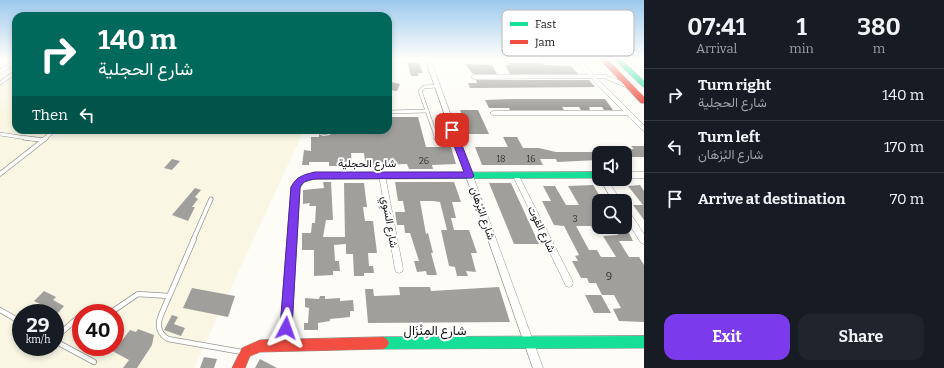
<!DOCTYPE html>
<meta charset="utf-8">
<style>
body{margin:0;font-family:Bitter,Vazirmatn,serif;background:#20242c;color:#f1f3f6;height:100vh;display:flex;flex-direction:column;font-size:15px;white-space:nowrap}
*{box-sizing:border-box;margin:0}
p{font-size:13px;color:#9ea1a6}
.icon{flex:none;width:22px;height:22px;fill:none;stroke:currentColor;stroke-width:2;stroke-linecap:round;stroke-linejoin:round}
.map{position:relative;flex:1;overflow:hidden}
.drawer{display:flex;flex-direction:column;background:#171b24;width:300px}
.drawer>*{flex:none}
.guide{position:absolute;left:12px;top:12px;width:380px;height:122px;border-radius:12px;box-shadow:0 2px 6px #0003;background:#00695c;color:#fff;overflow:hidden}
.controls{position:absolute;left:592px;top:146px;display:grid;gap:8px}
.controls a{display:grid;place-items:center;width:40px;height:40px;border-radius:8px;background:#171b24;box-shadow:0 2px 6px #0003;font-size:20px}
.speed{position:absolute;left:12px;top:304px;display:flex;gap:8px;font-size:20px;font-weight:700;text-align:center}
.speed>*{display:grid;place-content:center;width:52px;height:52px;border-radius:50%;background:#171b24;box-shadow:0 2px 6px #0003;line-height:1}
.speed small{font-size:10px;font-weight:400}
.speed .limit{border:6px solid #d22;background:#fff;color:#111}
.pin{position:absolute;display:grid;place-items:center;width:34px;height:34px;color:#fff;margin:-17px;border-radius:8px;box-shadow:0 2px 6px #0006}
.me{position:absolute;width:44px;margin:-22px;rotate:4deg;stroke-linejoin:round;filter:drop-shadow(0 0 3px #0008)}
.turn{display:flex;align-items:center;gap:14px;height:84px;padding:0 20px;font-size:18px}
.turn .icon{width:52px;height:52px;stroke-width:2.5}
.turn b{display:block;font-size:28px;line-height:34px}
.then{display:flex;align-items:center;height:38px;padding:0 20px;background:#0003;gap:8px;font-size:15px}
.eta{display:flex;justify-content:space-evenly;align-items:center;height:68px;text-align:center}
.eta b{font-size:24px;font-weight:700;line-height:28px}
.cta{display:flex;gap:8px;margin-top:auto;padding:8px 20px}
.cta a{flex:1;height:46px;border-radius:12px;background:#7c3aed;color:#fff;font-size:16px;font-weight:700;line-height:46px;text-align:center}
.cta a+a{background:#20242c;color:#f1f3f6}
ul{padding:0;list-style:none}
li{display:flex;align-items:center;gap:12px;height:52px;padding:0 20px;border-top:1px solid #363941}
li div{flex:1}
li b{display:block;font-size:15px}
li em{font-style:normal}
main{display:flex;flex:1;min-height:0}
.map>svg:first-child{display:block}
</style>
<main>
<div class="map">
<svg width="644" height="368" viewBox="0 0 644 368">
<rect width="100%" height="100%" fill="#fdfcf7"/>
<path fill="#f9f7e4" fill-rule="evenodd" d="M16,66v64h288l-110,238h-194v-292zM21,313h34v34h-34zM81,313h34v34h-34z"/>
<g fill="#a19f9c">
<polygon points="407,62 419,63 423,73 418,73 418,76 411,76"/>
<polygon points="508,63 542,63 544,65 571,66 578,74 510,74 505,65 509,65"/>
<polygon points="465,64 492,65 497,74 473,74"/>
<polygon points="476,80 589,80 595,87 470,88 468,83 477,83"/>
<polygon points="388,81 400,84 397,91 388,90"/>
<polygon points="513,99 605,99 613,110 604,110 602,107 589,107 590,110 581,110 579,107 562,107 564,110 510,110 509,108 489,108 485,100"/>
<polygon points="460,110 478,110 489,134 469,134"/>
<polygon points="388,117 418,117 426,147 451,147 456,164 432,165 433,169 409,169 407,164 371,165 370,161 365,161 364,153 351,153 352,166 329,166 329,162 309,162 309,165 302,165 304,150 311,151 311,137 319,137 319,134 323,136 330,135 331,130 388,130"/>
<polygon points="503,137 517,137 523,148 539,148 556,152 599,152 599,160 557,162 556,159 540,159 543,165 482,165 475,147 508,147"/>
<polygon points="631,146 644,146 644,157 625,157 625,149 634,149"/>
<polygon points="172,159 180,161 172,170 164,168"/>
<polygon points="323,182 331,182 333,220 326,220 323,237 345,237 344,183 364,183 367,207 363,207 365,221 373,221 377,253 368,253 369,266 373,266 374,273 364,273 364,276 354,276 353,254 346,254 346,244 334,245 335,261 339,261 340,271 333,271 333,275 314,276 314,250 302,250 302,233 311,233 312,223 315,223 316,206 309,206 310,203 303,204 303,190 324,188"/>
<polygon points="395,182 454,182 461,202 452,202 456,218 451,218 454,230 469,230 477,253 471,253 476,272 466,271 468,276 457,276 455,267 449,266 441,230 447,230 440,202 433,201 420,201 426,234 428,233 433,253 431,253 437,275 427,275 426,271 417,272 414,261 419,261 410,233 405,233 404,225 397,225 395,212 405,212 403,201 398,201"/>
<polygon points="489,183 511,183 539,244 514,244"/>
<polygon points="593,185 603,201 599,201 599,232 594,232 591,226 576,226 589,250 597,250 601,257 616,257 603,236 618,235 613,228 627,229 633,241 619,241 629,257 639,257 644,265 644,322 619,321 613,309 621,308 614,295 602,295 596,283 589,283 587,278 581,278 572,261 578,261 575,256 579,255 564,226 554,225 542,201 551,201 543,186 555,186 566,205 579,205 568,186"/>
<polygon points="640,185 644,191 644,220 633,205 643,205 628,186"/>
<polygon points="195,188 201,190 195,197 198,199 192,207 195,207 188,221 172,215"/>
<polygon points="399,287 430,287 431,291 499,287 510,322 368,323 365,289 373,289 374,296 400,295"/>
<polygon points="192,288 235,296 228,317 183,308"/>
<polygon points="44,291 56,297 53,300 64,306 58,313 34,301"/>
<polygon points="585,295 601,295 611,313 594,313"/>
<polygon points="320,296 325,296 325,299 340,298 340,301 353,300 354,311 350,311 350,317 330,319 330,321 318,323 318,330 304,330 304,323 308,323 309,308 305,307 305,298 319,299"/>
<polygon points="172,315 178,317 174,324 185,328 181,336 164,330"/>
<polygon points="138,329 154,335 152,345 137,368 123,368 129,360 105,347 117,347 130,330 136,332"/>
<polygon points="204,357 217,359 214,368 200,368"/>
<polygon points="260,359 277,368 255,368"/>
</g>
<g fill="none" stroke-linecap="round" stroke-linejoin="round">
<defs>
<g id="lane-far2">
<polyline points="0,83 16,72"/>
<polyline points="436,86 424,87 420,91 437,139"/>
<polyline points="388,112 427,111"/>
<polyline points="321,130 323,133 329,132"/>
<polyline points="0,134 33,139"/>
<polyline points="44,139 55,130"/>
</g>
<g id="lane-far1">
<polyline points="25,138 43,140"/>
<polyline points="436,138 442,143 457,145"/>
<polyline points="0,174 46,138"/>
<polyline points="193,240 211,199"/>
</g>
<g id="lane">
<path d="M194,239l-33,76c-4,10 -3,18 7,24l74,13"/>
<polyline points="0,310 21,322"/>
<polyline points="83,313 92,309 105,313"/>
<polyline points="110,313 138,294 169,296"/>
<polyline points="55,338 81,315"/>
<polyline points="55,341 94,362"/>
</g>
<g id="street">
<polygon points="425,58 430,58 543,368 533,368"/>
<polygon points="573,58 578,58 594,75 606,75 630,85 631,86 628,88 603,78 597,78 644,125 644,131 642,130 627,115 493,115 490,113 493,111 623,111 591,78 474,79 471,77 474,75 588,75"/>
<polygon points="14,60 16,60 16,63 0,74 0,70"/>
<polygon points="382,172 385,175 403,269 402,272 399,273 396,272 395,269 379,175"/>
<rect x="625" y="172" width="19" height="6"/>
<polygon points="516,173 519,176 572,280 573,283 572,286 569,287 566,286 513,176"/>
<polygon points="600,179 607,179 621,201 613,201"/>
<polygon points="625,209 628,210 644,234 644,244 641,243 625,218"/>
</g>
<g id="fast">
<polygon points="613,58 620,58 644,81 644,87 642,86"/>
<polygon points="599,172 599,178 315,179 304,182 300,188 291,343 289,347 285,349 281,347 279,343 291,187 298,178 315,173"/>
<polygon points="644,336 644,348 383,349 379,347 377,343 379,339 383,337"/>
</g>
<g id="jam">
<polygon points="599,58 606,58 644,97 644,103 641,103"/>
<polygon points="383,337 387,339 389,343 387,347 383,349 260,352 250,356 245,368 232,368 242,348 260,340"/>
</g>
</defs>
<use href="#lane-far2" stroke="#979795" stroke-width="4"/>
<use href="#lane-far1" stroke="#979795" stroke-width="5"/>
<use href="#lane" stroke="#979795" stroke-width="6"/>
<use href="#street" stroke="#979795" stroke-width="1"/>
<use href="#fast" stroke="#8e8d8b" stroke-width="1"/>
<use href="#jam" stroke="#8e8d8b" stroke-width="1"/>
<use href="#lane-far2" stroke="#fffffe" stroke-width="3"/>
<use href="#lane-far1" stroke="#fffffe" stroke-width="3.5"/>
<use href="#lane" stroke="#fffffe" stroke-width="4.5"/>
<use href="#street" fill="#fffffe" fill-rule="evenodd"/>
<use href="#fast" fill="#16e098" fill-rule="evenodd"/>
<use href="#jam" fill="#f24e42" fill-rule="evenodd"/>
</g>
<linearGradient id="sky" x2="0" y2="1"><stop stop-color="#9dc9ee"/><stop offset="0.53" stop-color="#fefefb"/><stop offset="1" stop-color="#fefefb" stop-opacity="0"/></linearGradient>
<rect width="644" height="110" fill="url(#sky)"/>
<path fill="#7c3aed" stroke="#51269a" d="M452,127l4,3 18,46 -2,2 -157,1c-7,1 -12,2 -15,8l-8,141 -2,4 -4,2 -4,-2 -2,-4 11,-141c6,-11 12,-12 24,-15h149l-16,-42z"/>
<g text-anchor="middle" stroke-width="4" stroke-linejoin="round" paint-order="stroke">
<g font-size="9" fill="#353434">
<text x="501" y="162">18</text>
<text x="531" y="162">16</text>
<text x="424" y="164">26</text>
<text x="575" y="222">3</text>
</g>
<g font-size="11" fill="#111" stroke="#fff">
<text x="367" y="167">شارع الحجلية</text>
<text transform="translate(483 213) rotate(71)" y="4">شارع البُرْهَان</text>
<text transform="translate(390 222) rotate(80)" y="4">شارع السَوِي</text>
<text transform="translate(542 229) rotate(64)" y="4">شارع القوت</text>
</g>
<g font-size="11" fill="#353434">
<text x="609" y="280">9</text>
</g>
<g font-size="13" fill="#111" stroke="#fff">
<text x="435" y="335">شارع المِنْزَال</text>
</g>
</g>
<rect x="502" y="10" width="132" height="46" rx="6" fill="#fff" stroke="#b8b8b8" stroke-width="1"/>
<rect x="510" y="22" width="18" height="4" fill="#16e098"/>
<rect x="510" y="40" width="18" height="4" fill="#f24e42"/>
<g font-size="11" fill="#111">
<text x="535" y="28">Fast</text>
<text x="535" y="46">Jam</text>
</g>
</svg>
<div class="controls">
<a><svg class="icon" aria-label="sound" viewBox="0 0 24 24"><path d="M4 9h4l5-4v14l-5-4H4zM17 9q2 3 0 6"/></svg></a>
<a><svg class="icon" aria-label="search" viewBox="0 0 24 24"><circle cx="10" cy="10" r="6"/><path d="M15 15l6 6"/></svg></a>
</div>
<div class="speed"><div>29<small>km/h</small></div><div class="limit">40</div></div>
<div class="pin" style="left:452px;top:130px;background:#d93025"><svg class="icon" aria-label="arrive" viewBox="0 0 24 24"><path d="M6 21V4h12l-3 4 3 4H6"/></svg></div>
<svg class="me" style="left:286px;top:328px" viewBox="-20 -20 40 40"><path d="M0-17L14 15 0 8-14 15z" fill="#7c3aed" stroke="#fff" stroke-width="4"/></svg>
<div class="guide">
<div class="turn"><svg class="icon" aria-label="right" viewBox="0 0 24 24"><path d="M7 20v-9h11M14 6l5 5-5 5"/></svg><div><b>140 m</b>شارع الحجلية</div></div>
<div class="then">Then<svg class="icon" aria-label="left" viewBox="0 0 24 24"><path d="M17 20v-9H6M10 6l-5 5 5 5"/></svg></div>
</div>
</div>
<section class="drawer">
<div class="eta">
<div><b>07:41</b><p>Arrival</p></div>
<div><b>1</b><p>min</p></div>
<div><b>380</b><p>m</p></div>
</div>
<ul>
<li><svg class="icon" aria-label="right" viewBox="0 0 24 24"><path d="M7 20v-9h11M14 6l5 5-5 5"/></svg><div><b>Turn right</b><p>شارع الحجلية</p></div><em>140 m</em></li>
<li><svg class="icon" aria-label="left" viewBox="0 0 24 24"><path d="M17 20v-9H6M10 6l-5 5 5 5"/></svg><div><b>Turn left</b><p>شارع البُرْهَان</p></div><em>170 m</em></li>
<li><svg class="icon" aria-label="arrive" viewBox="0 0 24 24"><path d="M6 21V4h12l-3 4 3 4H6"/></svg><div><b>Arrive at destination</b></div><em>70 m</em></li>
</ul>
<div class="cta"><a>Exit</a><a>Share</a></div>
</section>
</main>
